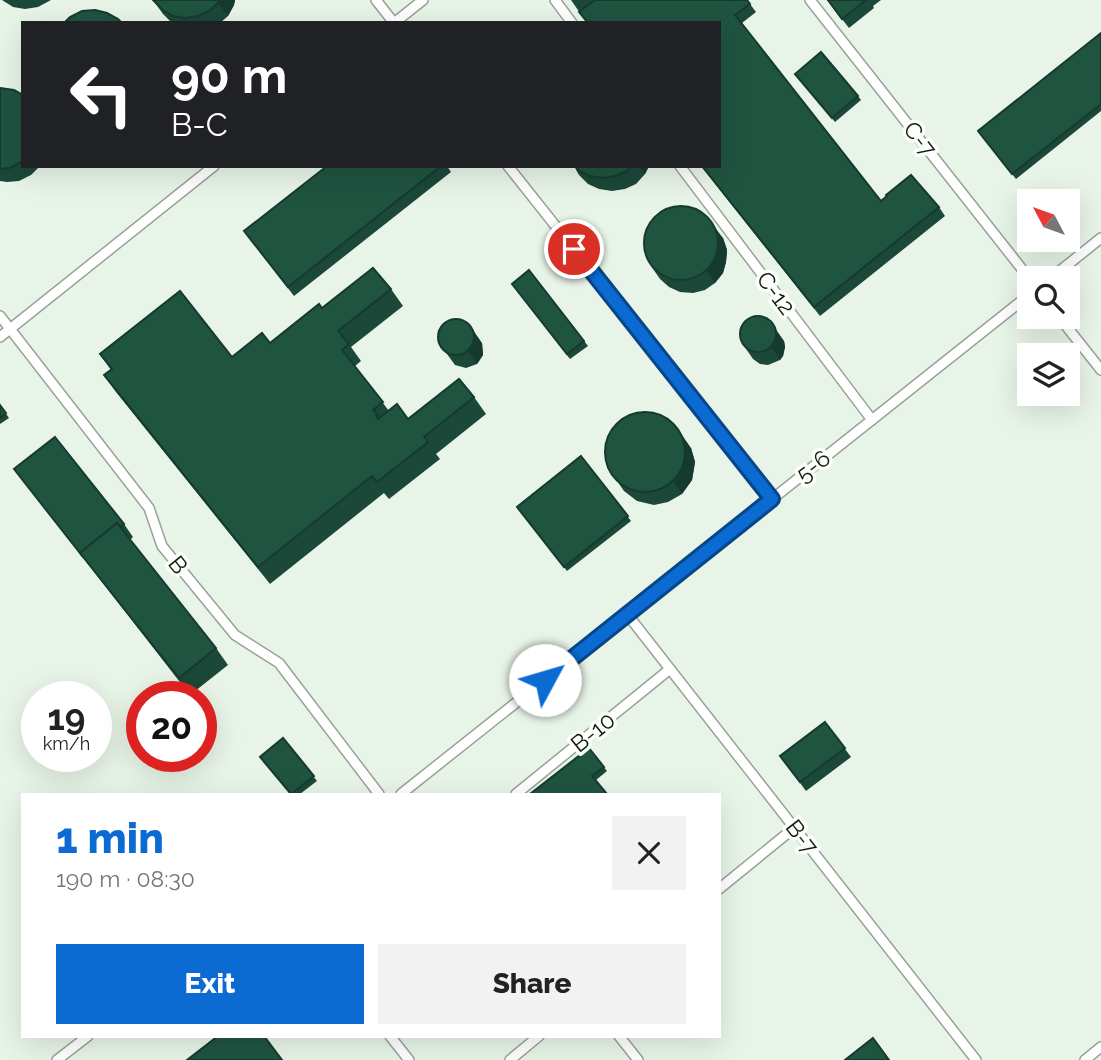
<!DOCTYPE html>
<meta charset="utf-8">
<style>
body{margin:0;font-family:Raleway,sans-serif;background:#f2f2f2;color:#222;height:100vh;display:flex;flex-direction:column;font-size:26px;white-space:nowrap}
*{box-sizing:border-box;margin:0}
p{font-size:23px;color:#767676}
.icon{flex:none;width:38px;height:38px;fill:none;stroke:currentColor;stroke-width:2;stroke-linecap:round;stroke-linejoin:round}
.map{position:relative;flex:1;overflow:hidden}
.panel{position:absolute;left:21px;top:793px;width:700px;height:245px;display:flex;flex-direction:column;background:#fff;border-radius:0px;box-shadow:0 7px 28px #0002}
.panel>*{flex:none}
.banner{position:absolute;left:21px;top:21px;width:700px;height:147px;border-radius:0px;box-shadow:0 7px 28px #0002;background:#202124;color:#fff;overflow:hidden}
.needle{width:46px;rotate:311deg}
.fabs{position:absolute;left:1017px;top:189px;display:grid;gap:14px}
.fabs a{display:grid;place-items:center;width:63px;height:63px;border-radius:0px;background:#fff;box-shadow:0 7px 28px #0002;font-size:35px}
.speed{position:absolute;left:21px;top:681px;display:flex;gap:14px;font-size:35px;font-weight:700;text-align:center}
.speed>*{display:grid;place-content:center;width:91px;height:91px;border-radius:50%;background:#fff;box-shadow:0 7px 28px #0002;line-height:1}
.speed small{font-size:18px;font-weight:400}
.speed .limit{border:10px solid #d22;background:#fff;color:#111}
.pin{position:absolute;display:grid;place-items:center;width:60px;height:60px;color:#fff;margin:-30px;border:4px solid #fff;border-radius:50%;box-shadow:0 2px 7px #0007}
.me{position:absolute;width:77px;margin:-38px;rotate:51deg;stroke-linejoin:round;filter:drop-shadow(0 0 5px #0008)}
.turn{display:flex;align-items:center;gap:24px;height:147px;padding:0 35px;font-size:32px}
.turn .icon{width:91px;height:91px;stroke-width:2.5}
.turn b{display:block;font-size:49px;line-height:60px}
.round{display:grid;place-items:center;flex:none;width:74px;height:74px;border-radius:0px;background:#f2f2f2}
.head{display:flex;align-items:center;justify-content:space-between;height:119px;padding:0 35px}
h1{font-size:42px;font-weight:800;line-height:52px;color:#0b6bd3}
.button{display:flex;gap:14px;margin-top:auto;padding:14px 35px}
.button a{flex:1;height:80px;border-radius:0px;background:#0b6bd3;color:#fff;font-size:28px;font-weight:800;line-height:80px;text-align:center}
.button a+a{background:#f2f2f2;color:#222}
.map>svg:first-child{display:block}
</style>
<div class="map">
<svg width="1101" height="1060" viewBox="0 0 1101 1060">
<rect width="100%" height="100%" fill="#e8f4e7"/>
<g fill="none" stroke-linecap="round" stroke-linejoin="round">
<defs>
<g id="lane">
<polyline points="376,0 394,23"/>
<polyline points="555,0 572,23"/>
<polyline points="810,0 1029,278"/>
<polyline points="394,23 423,0"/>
<polyline points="508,166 772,499"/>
<polyline points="680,166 872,420"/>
<polyline points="1051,278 1101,238"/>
<polyline points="0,316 149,508 162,546 235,635 279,663 379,794"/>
<polyline points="1059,317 1101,370"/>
<polyline points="0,337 214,166"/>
<polyline points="627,614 976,1060"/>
<polyline points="401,794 1029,295"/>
<polyline points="516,794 670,669"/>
<polyline points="719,889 794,828"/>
<polyline points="390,1036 409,1060"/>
<polyline points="619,1036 638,1060"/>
<polyline points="57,1060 88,1036"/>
<polyline points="510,1060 539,1036"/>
<polyline points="1085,1060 1101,1047"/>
</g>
</defs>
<use href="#lane" stroke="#98a398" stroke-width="12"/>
<use href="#lane" stroke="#fff" stroke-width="9"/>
</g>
<g fill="#1b4838">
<polygon points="2,0 51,0 38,7 25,9 13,7"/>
<polygon points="153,0 235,0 234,5 228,16 220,23 172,23 163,14"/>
<polygon points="571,0 747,0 756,12 742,23 881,201 939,207 945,216 820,316 701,166 719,166 719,23 587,23"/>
<polygon points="827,0 881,0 873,6 874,8 849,28"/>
<polygon points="1101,33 1101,111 1016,179 978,131"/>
<polygon points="798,78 858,96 861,100 835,122"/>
<polygon points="0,88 23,95 23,166 40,166 31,175 19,181 7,182 0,181"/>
<polygon points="327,166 447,166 451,172 294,296 244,231"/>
<polygon points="574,166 649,166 645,174 636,184 625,189 612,191 599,189 588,184 579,175"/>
<polygon points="723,238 727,250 726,262 723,273 715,283 705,290 693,293 680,292 669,287 660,279 651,266"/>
<polygon points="529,270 588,346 570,359 512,284"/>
<polygon points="391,289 403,306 351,347 361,361 355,366 389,411 408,419 474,397 486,414 436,454 440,459 389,499 384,493 270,584 116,392 104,375 111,370 100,354 232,357 270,343 322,308"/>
<polygon points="784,341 785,347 783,356 780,360 768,365 760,364 753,359 744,346"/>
<polygon points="439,343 482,343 483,355 477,364 466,368 455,365"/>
<polygon points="0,405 9,418 0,424"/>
<polygon points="691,448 695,462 692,480 682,494 668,502 654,505 637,501 624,491 615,478"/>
<polygon points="581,456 631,521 567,571 517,507"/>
<polygon points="14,469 124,524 133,537 130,540 216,648 228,665 190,695"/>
<polygon points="825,722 851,757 806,791 780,756"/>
<polygon points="283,738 317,781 300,794 290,794"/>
<polygon points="589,748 607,771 596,780 530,794"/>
</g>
<g fill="#163b2e">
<polygon points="220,0 235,0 234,5 228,16 218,3"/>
<polygon points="639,166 649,166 645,174"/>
<polygon points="713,225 723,238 727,250 726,262 723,273 715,283 706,270"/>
<polygon points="770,321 784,341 785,347 783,356 780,360 771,347"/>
<polygon points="473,330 482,343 483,355 477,364 468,351"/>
<polygon points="682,435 691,448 695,462 692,480 682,494 673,481"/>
</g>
<g fill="#1f5441" stroke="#163b2e" stroke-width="2">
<polygon points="153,0 220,0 218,3 209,11 198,16 185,18 173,16 163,10"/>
<polygon points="595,0 747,0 750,4 735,15 881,201 887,196 886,195 911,175 939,207 814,307 702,166 719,166 719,23 588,23 579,12"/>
<polygon points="828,0 866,0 842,19"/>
<polygon points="95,10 107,13 118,19 122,23 64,23 70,17 82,11"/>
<polygon points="1101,33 1101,104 1012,174 978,131"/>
<polygon points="821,52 858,96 832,118 795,74"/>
<polygon points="0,88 14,90 23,95 23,161 10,168 0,169"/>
<polygon points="327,166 441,166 288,287 244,231"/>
<polygon points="575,166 631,166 627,171 616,176 603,178 590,176 579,171"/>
<circle cx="681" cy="243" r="37"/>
<polygon points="373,268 391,289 338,331 349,344 342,350 383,402 373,410 378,415 376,416 378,419 397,404 408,419 459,379 474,397 424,437 428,442 377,482 372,476 258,567 104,375 112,369 100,354 180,291 232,357 262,333 270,343 319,304 322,308"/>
<polygon points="529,270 584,341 567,354 512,284"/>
<circle cx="758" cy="334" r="18"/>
<circle cx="456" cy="337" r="18"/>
<polygon points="0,405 6,413 0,418"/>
<circle cx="645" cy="452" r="40"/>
<polygon points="55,437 124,524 121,527 117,523 80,553 83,557 14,469"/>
<polygon points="581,456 628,516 564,567 517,507"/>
<polygon points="117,523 216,648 179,678 80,553"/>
<polygon points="825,722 845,748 800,782 780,756"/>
<polygon points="283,738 314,776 291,794 260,757"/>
<polygon points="589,748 604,767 592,776 607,794 530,794"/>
<polygon points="218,1036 264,1036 282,1060 187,1060"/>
<polygon points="873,1038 889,1060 845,1060"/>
</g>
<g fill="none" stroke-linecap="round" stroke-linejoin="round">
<defs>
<polyline id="route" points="545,680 772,499 574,249"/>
</defs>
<use href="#route" stroke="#074689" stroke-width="18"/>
<use href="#route" stroke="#0b6bd3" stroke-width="12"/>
</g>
<g text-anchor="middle" stroke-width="7" stroke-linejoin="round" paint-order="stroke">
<g font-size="23" fill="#151915" stroke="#fafffa">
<text transform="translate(920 139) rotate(52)" y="8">C-7</text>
<text transform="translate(776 293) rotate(53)" y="8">C-12</text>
<text transform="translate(813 466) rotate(-38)" y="8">5-6</text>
<text transform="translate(178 565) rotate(51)" y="8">B</text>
<text transform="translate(593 732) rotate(-39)" y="8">B-10</text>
<text transform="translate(802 837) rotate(52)" y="8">B-7</text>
</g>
</g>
</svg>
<div class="fabs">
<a><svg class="needle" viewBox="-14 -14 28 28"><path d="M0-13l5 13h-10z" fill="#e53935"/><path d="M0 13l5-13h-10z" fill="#767676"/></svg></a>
<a><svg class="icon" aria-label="search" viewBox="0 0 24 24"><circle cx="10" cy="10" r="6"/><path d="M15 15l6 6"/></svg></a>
<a><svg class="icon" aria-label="layers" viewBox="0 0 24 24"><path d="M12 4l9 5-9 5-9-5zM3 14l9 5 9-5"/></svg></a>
</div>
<div class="speed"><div>19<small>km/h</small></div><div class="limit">20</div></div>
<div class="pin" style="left:574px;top:249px;background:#d93025"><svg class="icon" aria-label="arrive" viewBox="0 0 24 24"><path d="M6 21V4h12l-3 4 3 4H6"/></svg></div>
<svg class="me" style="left:545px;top:680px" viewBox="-20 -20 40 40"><circle r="19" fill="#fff"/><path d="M0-13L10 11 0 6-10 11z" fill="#0b6bd3"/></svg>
<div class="banner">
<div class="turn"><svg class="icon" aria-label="left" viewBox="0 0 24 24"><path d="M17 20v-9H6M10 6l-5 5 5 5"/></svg><div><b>90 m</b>B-C</div></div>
</div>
<section class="panel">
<div class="head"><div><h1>1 min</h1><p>190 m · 08:30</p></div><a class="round"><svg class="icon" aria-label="close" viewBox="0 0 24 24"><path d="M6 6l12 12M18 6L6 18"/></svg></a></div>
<div class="button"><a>Exit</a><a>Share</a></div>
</section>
</div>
